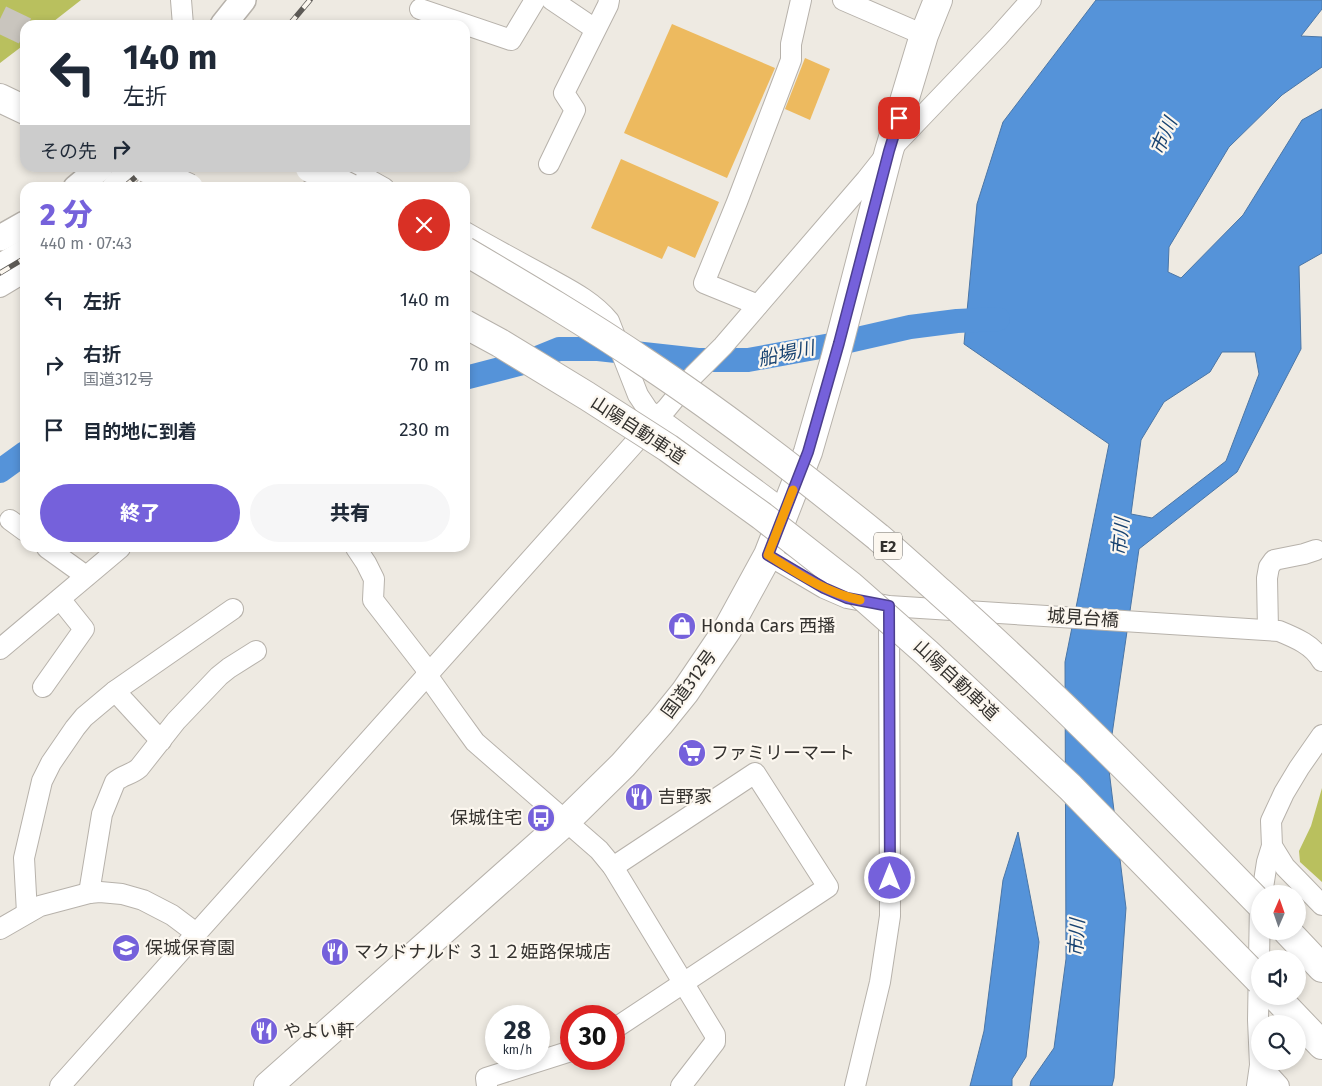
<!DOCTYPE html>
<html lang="ja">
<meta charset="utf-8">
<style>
body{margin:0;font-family:"Fira Sans","Noto Sans JP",sans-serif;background:#f6f6f7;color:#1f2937;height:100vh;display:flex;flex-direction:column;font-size:19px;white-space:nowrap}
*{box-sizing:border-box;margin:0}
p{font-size:16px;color:#747a83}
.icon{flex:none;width:28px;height:28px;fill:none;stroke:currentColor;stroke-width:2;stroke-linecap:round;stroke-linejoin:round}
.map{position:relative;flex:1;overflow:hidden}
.sheet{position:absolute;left:20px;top:182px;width:450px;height:370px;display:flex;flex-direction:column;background:#fff;border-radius:15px;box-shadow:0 2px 8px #0003}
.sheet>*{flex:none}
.hud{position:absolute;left:20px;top:20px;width:450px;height:152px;border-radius:15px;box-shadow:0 2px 8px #0003;background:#fff;color:#1f2937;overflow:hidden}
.needle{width:32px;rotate:2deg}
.controls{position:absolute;left:1251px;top:885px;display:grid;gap:10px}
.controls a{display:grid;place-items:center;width:55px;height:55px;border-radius:50%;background:#fff;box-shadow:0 2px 8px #0003;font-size:25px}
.speed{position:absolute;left:485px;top:1005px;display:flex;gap:10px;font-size:25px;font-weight:700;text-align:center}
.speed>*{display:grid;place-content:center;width:65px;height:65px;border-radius:50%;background:#fff;box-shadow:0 2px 8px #0003;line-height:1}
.speed small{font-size:12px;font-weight:400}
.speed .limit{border:8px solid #d22;background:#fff;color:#111}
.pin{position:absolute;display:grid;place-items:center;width:42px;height:42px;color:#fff;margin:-21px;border-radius:10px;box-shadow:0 2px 8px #0006}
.me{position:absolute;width:55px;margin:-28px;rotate:0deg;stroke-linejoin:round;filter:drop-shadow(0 0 4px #0008)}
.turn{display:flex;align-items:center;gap:18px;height:105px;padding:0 20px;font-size:22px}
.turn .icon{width:65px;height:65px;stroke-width:2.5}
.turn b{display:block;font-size:35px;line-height:42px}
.then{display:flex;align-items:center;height:48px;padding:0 20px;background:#0003;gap:10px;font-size:19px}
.round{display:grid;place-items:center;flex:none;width:52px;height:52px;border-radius:26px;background:#f6f6f7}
.headline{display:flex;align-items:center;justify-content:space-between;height:85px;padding:0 20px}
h1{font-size:30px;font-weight:800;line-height:38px;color:#7561db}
.button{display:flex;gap:10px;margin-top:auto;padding:10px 20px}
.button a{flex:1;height:58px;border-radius:30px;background:#7561db;color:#fff;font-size:20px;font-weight:800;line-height:58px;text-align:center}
.button a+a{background:#f6f6f7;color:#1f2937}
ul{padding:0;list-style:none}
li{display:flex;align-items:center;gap:15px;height:65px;padding:0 20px}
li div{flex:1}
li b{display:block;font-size:19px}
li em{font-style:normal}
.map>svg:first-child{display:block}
</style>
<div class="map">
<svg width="1322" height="1086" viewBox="0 0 1322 1086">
<rect width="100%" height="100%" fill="#eeeae2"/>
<g fill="#b9c05e">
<polygon points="0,0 81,0 49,25 25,25 25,44 0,63"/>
<polygon points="1322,788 1322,882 1300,862 1299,851 1311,826"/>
</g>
<g fill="#5593d9" stroke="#4b76a6" fill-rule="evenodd">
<path d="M1096,0h226v9l-21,27 21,1v30l-40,28 -53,52 -60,100 -1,25 13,6 62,-63 59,-95 20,-11v144l-23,13 2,83 -64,123 -98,77 -31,213 18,146 -12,170 -2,8h-82l1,-5 23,-33 12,-89 -1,-297 44,-218 -145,-100 13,-140 26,-82zM1222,352h33l4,22 -33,87 -74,57 -21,-4 10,-74 23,-38 46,-30z"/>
<polygon points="1018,832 1039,942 1026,1057 1012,1079 1012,1086 970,1086 984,1031 1003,880"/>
</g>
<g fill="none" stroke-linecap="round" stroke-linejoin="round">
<g stroke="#5593d9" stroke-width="24">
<polyline points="465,378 527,362 559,349 598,349 698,360 748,360 831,345 910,327 957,321 998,319"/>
<polyline points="0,471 25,453"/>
</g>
</g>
<g fill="#edba5f">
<polygon points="672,24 775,68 727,178 624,133"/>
<polygon points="805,58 830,69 810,120 785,109"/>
<polygon points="621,159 719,202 695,258 668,246 662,259 591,228"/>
</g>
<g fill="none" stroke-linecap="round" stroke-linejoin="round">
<polyline stroke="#c9c5be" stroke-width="28" stroke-dasharray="28 14" stroke-linecap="butt" points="0,19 25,31"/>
<defs>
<g id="minor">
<polyline points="181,0 183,25"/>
<polyline points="552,0 595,29"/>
<polyline points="843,0 924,35"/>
<polyline points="420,9 511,40 535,0"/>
<polyline points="549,164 575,110 564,93 608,5 609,0"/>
<polyline points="348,168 384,188"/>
<polyline points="111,188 129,168"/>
<polyline points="145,188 168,168"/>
<path d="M465,232c26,15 52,29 78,43 23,13 49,25 66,46l29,74 10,15 137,101"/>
<polyline points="0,264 25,249"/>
<polyline points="0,287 25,272"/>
<polyline points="758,305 704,283 737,202 791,60 791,44 801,0"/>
<polyline points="10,520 25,531"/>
<polyline points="47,548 86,576"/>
<polyline points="356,548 366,563 374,579 373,600 425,667 427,675 454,713 475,742 599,850 613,867 715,1035 715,1042 681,1086"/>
<path d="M768,555l56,33 23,10 42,8 390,25c17,7 34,14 43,30"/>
<polyline points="1268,630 1267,578 1269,567 1274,560 1304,554 1316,550"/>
<polyline points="0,649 120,548"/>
<polyline points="43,687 84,629 60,599"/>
<polyline points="115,691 161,741"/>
<polyline points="1322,735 1299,768 1284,793 1271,821 1272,846 1285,867 1322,905"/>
<polyline points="613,867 755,773 828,887 614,1029"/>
<path d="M89,893l13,-79 13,-32c7,-7 16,-7 24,-14l37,-47 43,-45 10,-8 27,-17"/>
<polyline points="1262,894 1267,862 1272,846"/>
<polyline points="27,913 24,858 42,781 51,763 75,728 84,717 115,691 233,609"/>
<polyline points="0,929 40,906 89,893 100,892 122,894 143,900 172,915 196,933"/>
<polyline points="1260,1065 1279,1086"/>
<polyline points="60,1086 657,418 667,408 694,375 723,346 866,180 889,151 998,37 1031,0"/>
<polyline points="487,1086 486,1078 571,1051"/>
<polyline points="855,1086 880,982 890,916 889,611"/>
<polyline points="1257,1086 1260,1065 1258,1020 1260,903"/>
</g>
<g id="major">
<polyline points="223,25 243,0"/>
<polyline points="76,188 100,168"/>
<polyline points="0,238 25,224"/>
</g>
<g id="highway">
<polyline points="0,98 25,110"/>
<polyline points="1287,931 1322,968"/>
<polyline points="1275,996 1322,1045"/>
<polyline points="268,1086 565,822 623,765 660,723 685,692 727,630 768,555 808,452 835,359 889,151 924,35 938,0"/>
</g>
</defs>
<use href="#minor" stroke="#b7b2ab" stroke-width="22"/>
<use href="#major" stroke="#b7b2ab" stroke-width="28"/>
<use href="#highway" stroke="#b7b2ab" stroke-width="30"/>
<use href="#minor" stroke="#fff" stroke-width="20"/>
<use href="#major" stroke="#fff" stroke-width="25"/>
<use href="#highway" stroke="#fff" stroke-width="28"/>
<defs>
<g id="rail">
<polyline points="289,25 310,0"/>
<polyline points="123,188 146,168"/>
<polyline points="0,273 25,258"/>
</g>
</defs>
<use href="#rail" stroke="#5d5a56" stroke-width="5.5"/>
<use href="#rail" stroke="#fcf7ef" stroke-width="4" stroke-dasharray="11" stroke-linecap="butt"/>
<defs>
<g id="highway-bridge">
<polyline points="146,168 189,188"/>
<polyline points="310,168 350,188"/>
<path d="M465,251c61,36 122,72 181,112 80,53 157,113 232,174 21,18 42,37 62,55 112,99 216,206 320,312"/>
<polyline points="465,324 500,343 587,396 668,448 762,516 850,585 927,653 1070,787 1260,981"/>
</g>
</defs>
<use href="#highway-bridge" stroke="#b7b2ab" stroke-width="30" stroke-linecap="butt"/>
<use href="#highway-bridge" stroke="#fff" stroke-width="28"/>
</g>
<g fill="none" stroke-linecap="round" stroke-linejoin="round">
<defs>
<polyline id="route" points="890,878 889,606 847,598 824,588 768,555 808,452 839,343 889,151 899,118"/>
</defs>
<use href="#route" stroke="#4c3f8e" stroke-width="12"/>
<use href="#route" stroke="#7561db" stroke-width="9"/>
<path stroke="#f59e0b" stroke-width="9" d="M793,490l-25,65c29,18 58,38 92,45"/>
</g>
<defs>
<symbol id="shop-disc" viewBox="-11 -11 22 22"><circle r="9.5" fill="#7561db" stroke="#fcf7ef"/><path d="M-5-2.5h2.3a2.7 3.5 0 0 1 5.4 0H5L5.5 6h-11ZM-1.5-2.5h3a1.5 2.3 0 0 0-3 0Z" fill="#fff"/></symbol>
<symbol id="supermarket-disc" viewBox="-11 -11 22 22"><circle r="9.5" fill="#7561db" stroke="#fcf7ef"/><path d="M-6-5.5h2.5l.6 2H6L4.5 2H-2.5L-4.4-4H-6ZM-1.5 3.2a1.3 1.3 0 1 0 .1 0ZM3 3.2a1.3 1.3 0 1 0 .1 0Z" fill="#fff"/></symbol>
<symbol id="restaurant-disc" viewBox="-11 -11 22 22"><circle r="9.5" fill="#7561db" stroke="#fcf7ef"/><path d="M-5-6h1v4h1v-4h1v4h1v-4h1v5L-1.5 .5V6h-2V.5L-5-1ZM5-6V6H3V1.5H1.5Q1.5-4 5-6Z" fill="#fff"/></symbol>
<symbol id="bus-disc" viewBox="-11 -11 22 22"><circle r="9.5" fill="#7561db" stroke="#fcf7ef"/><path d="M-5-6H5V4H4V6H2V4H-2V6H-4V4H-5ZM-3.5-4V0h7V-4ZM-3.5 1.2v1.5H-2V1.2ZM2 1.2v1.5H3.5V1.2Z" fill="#fff"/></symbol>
<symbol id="school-disc" viewBox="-11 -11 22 22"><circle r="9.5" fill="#7561db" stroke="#fcf7ef"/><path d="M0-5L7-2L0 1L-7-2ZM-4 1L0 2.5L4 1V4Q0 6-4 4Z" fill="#fff"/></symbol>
</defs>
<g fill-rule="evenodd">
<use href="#shop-disc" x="666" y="610" width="32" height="32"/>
<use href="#supermarket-disc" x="676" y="737" width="32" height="32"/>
<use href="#restaurant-disc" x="623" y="781" width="32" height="32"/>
<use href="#bus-disc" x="525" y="802" width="32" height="32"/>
<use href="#school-disc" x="110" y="932" width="32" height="32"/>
<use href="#restaurant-disc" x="319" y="936" width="32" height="32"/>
<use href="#restaurant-disc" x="248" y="1015" width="32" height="32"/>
</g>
<g text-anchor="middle" stroke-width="4.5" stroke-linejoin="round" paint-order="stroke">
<rect fill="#fcf7ef" stroke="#6f6c68" stroke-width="1" x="874" y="532.5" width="28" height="27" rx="4"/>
<g font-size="16" font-weight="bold" fill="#33312e">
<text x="888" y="552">E2</text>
</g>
<g font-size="18" fill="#33312e" stroke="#fcf7ef">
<text transform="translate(638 430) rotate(33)" y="6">山陽自動車道</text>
<text transform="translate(1083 618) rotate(4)" y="6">城見台橋</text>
<text transform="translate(956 680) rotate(43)" y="6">山陽自動車道</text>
<text transform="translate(689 684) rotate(-54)" y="6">国道312号</text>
</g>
<g font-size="18" fill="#33312e" stroke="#fcf7ef" text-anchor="start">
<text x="701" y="632">Honda Cars 西播</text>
<text x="711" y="759">ファミリーマート</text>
<text x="658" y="803">吉野家</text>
<text x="522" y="824" text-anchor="end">保城住宅</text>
<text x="145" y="954">保城保育園</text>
<text x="354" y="958">マクドナルド ３１２姫路保城店</text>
<text x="283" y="1037">やよい軒</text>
</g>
<g font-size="19" font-style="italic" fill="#194472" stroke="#fcf7ef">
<text transform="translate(1163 136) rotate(-66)" y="7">市川</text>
<text transform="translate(786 353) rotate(-12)" y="7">船場川</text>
<text transform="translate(1120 537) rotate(-85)" y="7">市川</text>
<text transform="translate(1076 938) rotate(-87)" y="7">市川</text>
</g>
</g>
</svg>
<div class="controls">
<a><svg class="needle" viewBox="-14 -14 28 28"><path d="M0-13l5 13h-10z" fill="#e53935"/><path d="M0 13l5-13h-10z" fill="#747a83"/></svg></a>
<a><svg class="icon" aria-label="sound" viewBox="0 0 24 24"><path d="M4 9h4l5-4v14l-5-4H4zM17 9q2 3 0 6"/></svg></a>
<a><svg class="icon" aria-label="search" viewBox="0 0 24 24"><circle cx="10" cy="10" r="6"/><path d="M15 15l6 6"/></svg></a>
</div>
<div class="speed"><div>28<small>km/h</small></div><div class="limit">30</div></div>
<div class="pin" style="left:899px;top:118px;background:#d93025"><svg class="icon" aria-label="arrive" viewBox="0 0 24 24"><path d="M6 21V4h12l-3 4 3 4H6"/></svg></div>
<svg class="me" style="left:890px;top:878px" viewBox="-20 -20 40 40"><circle r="17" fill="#7561db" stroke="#fff" stroke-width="3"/><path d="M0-11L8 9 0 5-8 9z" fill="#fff"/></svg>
<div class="hud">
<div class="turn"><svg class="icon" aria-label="left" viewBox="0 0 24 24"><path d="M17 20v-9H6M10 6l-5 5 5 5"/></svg><div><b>140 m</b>左折</div></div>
<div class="then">その先<svg class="icon" aria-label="right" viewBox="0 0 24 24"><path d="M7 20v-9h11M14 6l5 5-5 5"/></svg></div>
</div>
<section class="sheet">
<div class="headline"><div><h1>2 分</h1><p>440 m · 07:43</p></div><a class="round" style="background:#d93025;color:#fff"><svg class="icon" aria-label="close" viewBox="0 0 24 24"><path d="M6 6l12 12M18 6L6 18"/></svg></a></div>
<ul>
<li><svg class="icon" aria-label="left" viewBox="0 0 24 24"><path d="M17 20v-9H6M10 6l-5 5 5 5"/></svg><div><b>左折</b></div><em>140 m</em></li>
<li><svg class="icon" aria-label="right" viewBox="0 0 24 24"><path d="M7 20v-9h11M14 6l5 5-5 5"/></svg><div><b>右折</b><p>国道312号</p></div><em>70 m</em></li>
<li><svg class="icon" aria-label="arrive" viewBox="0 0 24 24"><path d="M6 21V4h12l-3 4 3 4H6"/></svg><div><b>目的地に到着</b></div><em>230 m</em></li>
</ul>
<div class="button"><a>終了</a><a>共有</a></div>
</section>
</div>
